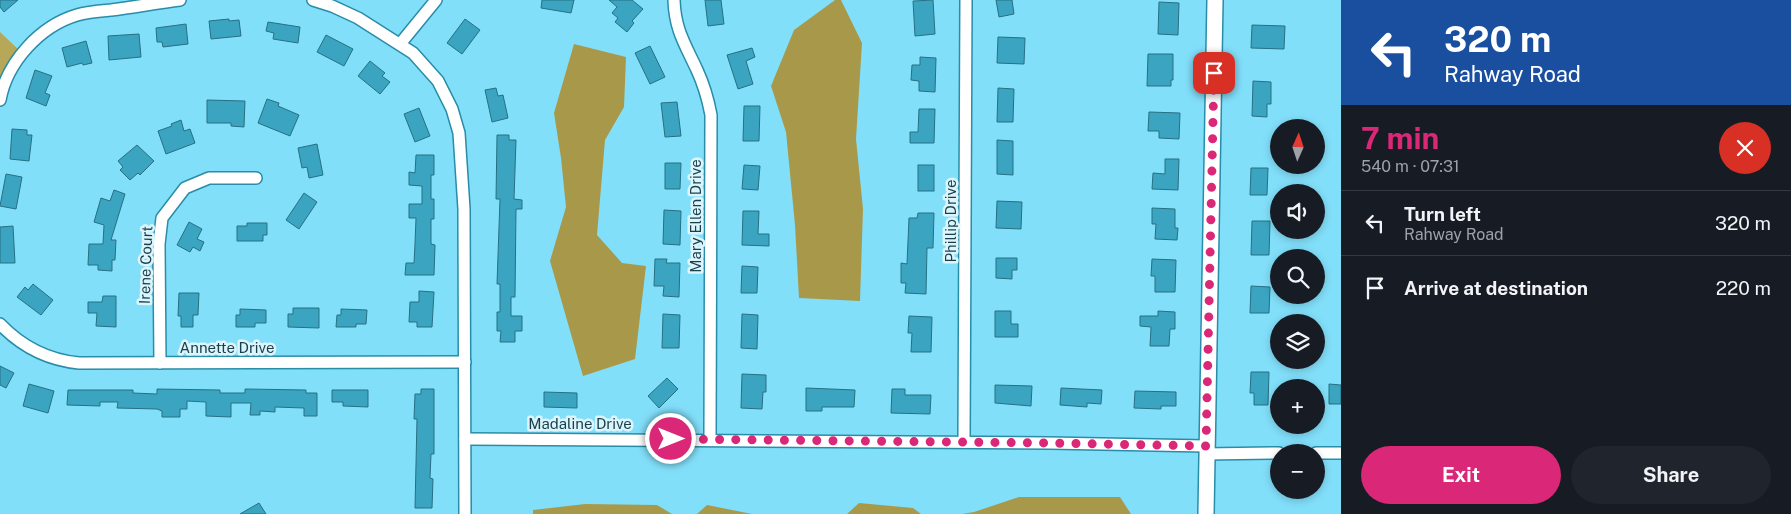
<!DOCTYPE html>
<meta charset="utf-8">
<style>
body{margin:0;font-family:"Public Sans",sans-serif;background:#20242c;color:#f1f3f6;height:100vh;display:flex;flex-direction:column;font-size:19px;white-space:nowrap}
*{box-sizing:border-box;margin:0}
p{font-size:16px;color:#9ea1a6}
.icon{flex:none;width:28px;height:28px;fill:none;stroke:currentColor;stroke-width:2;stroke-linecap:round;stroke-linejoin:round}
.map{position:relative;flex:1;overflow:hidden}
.side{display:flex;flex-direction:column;background:#171b24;width:450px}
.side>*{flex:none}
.hud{background:#1a4fa0;color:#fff;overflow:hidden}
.needle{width:32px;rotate:3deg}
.fabs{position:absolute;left:1270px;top:119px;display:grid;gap:10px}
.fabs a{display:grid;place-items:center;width:55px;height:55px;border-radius:50%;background:#171b24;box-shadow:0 2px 8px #0003;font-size:25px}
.pin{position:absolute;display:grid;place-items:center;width:42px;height:42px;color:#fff;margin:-21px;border-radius:10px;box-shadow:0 2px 8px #0006}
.me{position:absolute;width:55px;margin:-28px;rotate:90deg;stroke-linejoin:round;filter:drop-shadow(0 0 4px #0008)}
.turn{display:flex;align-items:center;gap:18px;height:105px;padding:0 20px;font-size:22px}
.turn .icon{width:65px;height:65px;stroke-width:2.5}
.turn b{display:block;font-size:35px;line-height:42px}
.round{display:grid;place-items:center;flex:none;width:52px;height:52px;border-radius:26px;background:#20242c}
.summary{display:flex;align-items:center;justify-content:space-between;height:85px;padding:0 20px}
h1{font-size:30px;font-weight:700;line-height:38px;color:#db2777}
.cta{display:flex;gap:10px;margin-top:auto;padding:10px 20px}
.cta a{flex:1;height:58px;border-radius:30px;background:#db2777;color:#fff;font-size:20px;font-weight:700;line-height:58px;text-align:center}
.cta a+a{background:#20242c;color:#f1f3f6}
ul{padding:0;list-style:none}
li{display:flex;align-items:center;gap:15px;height:65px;padding:0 20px;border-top:1px solid #363941}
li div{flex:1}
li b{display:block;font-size:19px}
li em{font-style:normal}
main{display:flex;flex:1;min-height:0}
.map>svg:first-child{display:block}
</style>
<main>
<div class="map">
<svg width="1341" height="514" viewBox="0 0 1341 514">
<rect width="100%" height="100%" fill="#82dffa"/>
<polygon fill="#b6a759" points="0,32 21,52 0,92"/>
<g fill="#a8994a">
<polygon points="835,0 841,0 862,43 856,139 863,209 860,301 799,298 795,225 786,132 771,86 794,30"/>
<polygon points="574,44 626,57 624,107 605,140 597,235 622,263 646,266 635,359 583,376 550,261 566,207 561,158 554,113"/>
<polygon points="1019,497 1120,497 1131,514 962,514 974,512"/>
<polygon points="859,503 913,508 921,514 847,514"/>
<polygon points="585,504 657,505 672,514 533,514 533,510"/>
<polygon points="707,505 752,514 697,514"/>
</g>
<g fill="#3ba4c0" stroke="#277083">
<polygon points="0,0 18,0 4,12 0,7"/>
<polygon points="542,0 574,0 571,13 541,8"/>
<polygon points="609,0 632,0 643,9 632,21 634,23 627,32 615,22 618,18 612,13 617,7"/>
<polygon points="705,0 721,0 724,24 708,26"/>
<polygon points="933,0 935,34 915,36 913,1"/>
<polygon points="996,0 1012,0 1014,14 999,17"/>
<polygon points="1159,2 1179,3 1178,35 1158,34"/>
<polygon points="229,19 229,21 239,20 241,36 211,39 209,21"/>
<polygon points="465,19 480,30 462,54 447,43"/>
<polygon points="268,22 300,27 298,43 273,39 274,33 266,31"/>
<polygon points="186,24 188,44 163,47 162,42 157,42 156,28"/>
<polygon points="1252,25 1285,26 1284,49 1251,48"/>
<polygon points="139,34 141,57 109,60 108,36"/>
<polygon points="326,35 353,49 344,66 317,52"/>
<polygon points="998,37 1025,38 1024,64 997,63"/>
<polygon points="86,41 92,63 83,65 82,63 67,67 62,48"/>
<polygon points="650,46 665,77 650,84 635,53"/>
<polygon points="752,48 755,57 746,61 753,84 738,89 727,55"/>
<polygon points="1148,54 1173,54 1173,80 1171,80 1171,86 1147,86"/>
<polygon points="920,57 936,58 935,92 919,91 919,81 911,80 912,65 920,65"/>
<polygon points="370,61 385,73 382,76 390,82 380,94 358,76"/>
<polygon points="35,70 52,76 45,93 50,95 46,106 26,98"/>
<polygon points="1253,81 1271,82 1271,104 1267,104 1267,117 1252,116"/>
<polygon points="496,88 498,96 503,95 508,118 492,122 485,90"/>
<polygon points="998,88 1014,89 1013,122 997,122"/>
<polygon points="267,99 279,103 278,106 299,115 290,136 258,123"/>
<polygon points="207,100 245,101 244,127 231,126 231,123 207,123"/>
<polygon points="677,102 681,136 665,137 661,103"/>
<polygon points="744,106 760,106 759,141 743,141"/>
<polygon points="419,108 430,136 415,142 404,114"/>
<polygon points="919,109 935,109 934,143 910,143 910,132 918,132"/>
<polygon points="1149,112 1180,113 1179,139 1159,138 1159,131 1148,131"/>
<polygon points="181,120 184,131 190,129 195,143 166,154 158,131 172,126 171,124"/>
<polygon points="12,129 27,130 27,135 32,135 29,161 10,159"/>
<polygon points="497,135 509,135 509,140 516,140 514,199 522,200 522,209 516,209 515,297 511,297 511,316 522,316 522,331 515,331 515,342 500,342 501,331 497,331 497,312 500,312 500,284 497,284 500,199 496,199"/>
<polygon points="997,140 1013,141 1013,175 997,174"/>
<polygon points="317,144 323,175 309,178 307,167 302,168 298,148"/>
<polygon points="137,145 154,161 140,175 138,173 130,180 120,170 123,167 118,161"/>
<polygon points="416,155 434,155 434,175 431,175 431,199 434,199 434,219 431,219 431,244 435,245 434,275 405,275 406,263 414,263 415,244 416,218 409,218 409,204 422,204 422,186 409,185 409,172 415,173"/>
<polygon points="1165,159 1179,159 1178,190 1152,189 1153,173 1165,174"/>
<polygon points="665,163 681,163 680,189 665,189"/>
<polygon points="744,165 760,166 758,190 742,189"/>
<rect x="918" y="165" width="16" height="26"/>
<polygon points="1251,168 1268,168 1267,195 1250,195"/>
<polygon points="6,174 22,177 16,209 0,206"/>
<polygon points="114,190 125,194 111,240 116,240 115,260 112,260 112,271 98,270 98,265 88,265 89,244 103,244 104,225 94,222 101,198 110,201"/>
<polygon points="304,193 317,202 299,229 286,220"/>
<polygon points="997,201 1022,202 1021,229 996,228"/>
<polygon points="1152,208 1175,209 1175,228 1178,228 1177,240 1155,239 1156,224 1152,224"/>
<polygon points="664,210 681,211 680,245 663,244"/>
<polygon points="743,211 759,211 758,234 769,234 769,246 742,245"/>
<polygon points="918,213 934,213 933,248 927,248 926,294 905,293 906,283 901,283 901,263 907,264 909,218 917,218"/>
<polygon points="1252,221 1270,221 1269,255 1251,255"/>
<polygon points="189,222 202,229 197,239 204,242 200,251 193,247 190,252 177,245"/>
<polygon points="247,223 267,223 267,235 263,235 263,241 237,241 237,226 247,226"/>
<polygon points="13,226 15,263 0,263 0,227"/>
<polygon points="996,258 1017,258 1017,270 1012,270 1012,279 996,278"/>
<polygon points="655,259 667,259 666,263 680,263 679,297 663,296 664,286 654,286"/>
<polygon points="1152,259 1176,260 1175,292 1155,292 1155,276 1151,276"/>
<polygon points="742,266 758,267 757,293 741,293"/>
<polygon points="33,284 53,300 41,315 17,297 25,287 28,290"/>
<polygon points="1251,286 1270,287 1269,313 1250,313"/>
<polygon points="419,291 434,292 432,327 417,327 417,322 409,322 410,302 419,302"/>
<polygon points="179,293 199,293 198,315 193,315 193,327 181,327 181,316 178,316"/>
<polygon points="103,296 116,296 116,327 96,326 97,313 88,313 88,302 102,302"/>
<polygon points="293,308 319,308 319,328 288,327 288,314 293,314"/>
<polygon points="240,309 266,310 266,323 255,323 255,327 236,327 236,315 240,315"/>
<polygon points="341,309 367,310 366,324 356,324 356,327 336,327 337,315 341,315"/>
<polygon points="995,311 1011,311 1011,324 1018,324 1018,337 995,337"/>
<polygon points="1158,311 1175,312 1175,329 1170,329 1169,346 1150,346 1151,327 1140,326 1140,316 1158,316"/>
<polygon points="663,314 680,315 679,348 662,348"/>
<polygon points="742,314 758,315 757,349 741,348"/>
<polygon points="909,316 932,317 931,352 911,352 912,333 908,333"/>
<polygon points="0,366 14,373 6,388 0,385"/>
<polygon points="1251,372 1269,372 1268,405 1254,405 1254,393 1250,393"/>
<polygon points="742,374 766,375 766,392 763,392 762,409 741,408"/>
<polygon points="667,378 678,389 659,408 648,396"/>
<polygon points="29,384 54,391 48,413 23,406"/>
<polygon points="1329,384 1341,385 1341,404 1329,404"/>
<polygon points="995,385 1032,386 1031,406 995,403"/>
<polygon points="806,388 855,390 854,407 822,407 822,411 806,411"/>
<polygon points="1061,388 1102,390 1101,404 1087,403 1087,407 1060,405"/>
<polygon points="157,389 220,390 220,393 245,393 245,389 306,390 306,393 317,393 317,416 304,416 304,408 275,407 275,412 260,411 260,415 250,415 251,403 231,403 231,417 206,416 206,402 187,401 187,409 180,409 180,417 162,417 162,411 157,409 117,408 118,402 100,402 100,406 67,405 68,390 133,390 133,393 157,394"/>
<polygon points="421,389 434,389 434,454 431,454 430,478 433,479 432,508 415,508 417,419 414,419 415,394 421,394"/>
<polygon points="892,389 905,389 905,395 931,395 930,414 891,413"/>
<polygon points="332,390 368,390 368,407 343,406 343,402 332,402"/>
<polygon points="1135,391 1176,392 1176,406 1161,406 1161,409 1134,408"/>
<polygon points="544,392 577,393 577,408 544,407"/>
<polygon points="259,503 266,514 240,514"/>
</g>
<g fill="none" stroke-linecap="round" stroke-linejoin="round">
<defs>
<g id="minor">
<polyline points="313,0 332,6 358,18 413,53 438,81 452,109 459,133 464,209 465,514"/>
<path d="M674,0c1,30 11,44 23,70 7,15 11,29 14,45l-1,324"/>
<polyline points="400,44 436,0"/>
<path d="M0,100c7,-38 40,-74 77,-85 10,-3 23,-4 34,-5 23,-3 46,-7 69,-10"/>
<path d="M0,324c22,23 48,36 79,39l386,-1"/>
<polyline points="160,363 159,244 162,218 185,188 209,178 256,178"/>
<polyline points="465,439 1049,443 1206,446"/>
<polyline points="964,442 966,0"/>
<polyline points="1316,453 1341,453"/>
<polyline points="1206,454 1279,453"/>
</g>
<polyline id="tertiary" points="1206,514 1215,0"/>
</defs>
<use href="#minor" stroke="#298da7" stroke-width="14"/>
<use href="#tertiary" stroke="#298da7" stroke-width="18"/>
<use href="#minor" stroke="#fff" stroke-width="11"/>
<use href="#tertiary" stroke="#fff" stroke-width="15"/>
</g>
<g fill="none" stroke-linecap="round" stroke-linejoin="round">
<polyline stroke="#db2777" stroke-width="9" stroke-dasharray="0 16.2" points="671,439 1049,443 1206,446 1214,73"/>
</g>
<g text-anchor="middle" stroke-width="5" stroke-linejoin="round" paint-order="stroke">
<g font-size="15" fill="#183f4a" stroke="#dcf5fd">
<text transform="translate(696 216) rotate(-90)" y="5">Mary Ellen Drive</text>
<text transform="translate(951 221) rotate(-90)" y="5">Phillip Drive</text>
<text transform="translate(146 265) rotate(-88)" y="5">Irene Court</text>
<text x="227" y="353">Annette Drive</text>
<text x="580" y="429">Madaline Drive</text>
</g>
</g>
</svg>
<div class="fabs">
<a><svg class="needle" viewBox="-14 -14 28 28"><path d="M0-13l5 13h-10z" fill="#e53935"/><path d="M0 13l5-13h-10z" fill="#9ea1a6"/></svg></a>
<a><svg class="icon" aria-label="sound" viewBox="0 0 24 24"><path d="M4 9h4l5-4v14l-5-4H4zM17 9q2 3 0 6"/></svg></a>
<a><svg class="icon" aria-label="search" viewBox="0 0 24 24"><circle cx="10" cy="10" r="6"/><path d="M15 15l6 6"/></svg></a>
<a><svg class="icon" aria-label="layers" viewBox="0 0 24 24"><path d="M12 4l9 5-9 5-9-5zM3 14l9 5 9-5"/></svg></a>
<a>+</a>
<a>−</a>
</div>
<div class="pin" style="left:1214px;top:73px;background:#d93025"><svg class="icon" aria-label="arrive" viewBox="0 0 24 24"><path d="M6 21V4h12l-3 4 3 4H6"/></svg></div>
<svg class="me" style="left:671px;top:439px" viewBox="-20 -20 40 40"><circle r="17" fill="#db2777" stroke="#fff" stroke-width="3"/><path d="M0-11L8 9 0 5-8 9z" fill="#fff"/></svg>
</div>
<section class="side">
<div class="hud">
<div class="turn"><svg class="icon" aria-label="left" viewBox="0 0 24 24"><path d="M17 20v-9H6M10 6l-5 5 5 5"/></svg><div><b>320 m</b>Rahway Road</div></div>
</div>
<div class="summary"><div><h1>7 min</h1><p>540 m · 07:31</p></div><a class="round" style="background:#d93025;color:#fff"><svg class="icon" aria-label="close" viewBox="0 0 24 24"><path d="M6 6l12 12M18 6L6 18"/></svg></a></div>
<ul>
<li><svg class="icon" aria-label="left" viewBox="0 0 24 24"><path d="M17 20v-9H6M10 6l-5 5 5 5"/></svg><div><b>Turn left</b><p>Rahway Road</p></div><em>320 m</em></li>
<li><svg class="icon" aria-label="arrive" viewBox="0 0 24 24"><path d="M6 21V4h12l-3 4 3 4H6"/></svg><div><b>Arrive at destination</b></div><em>220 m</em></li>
</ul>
<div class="cta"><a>Exit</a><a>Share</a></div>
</section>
</main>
